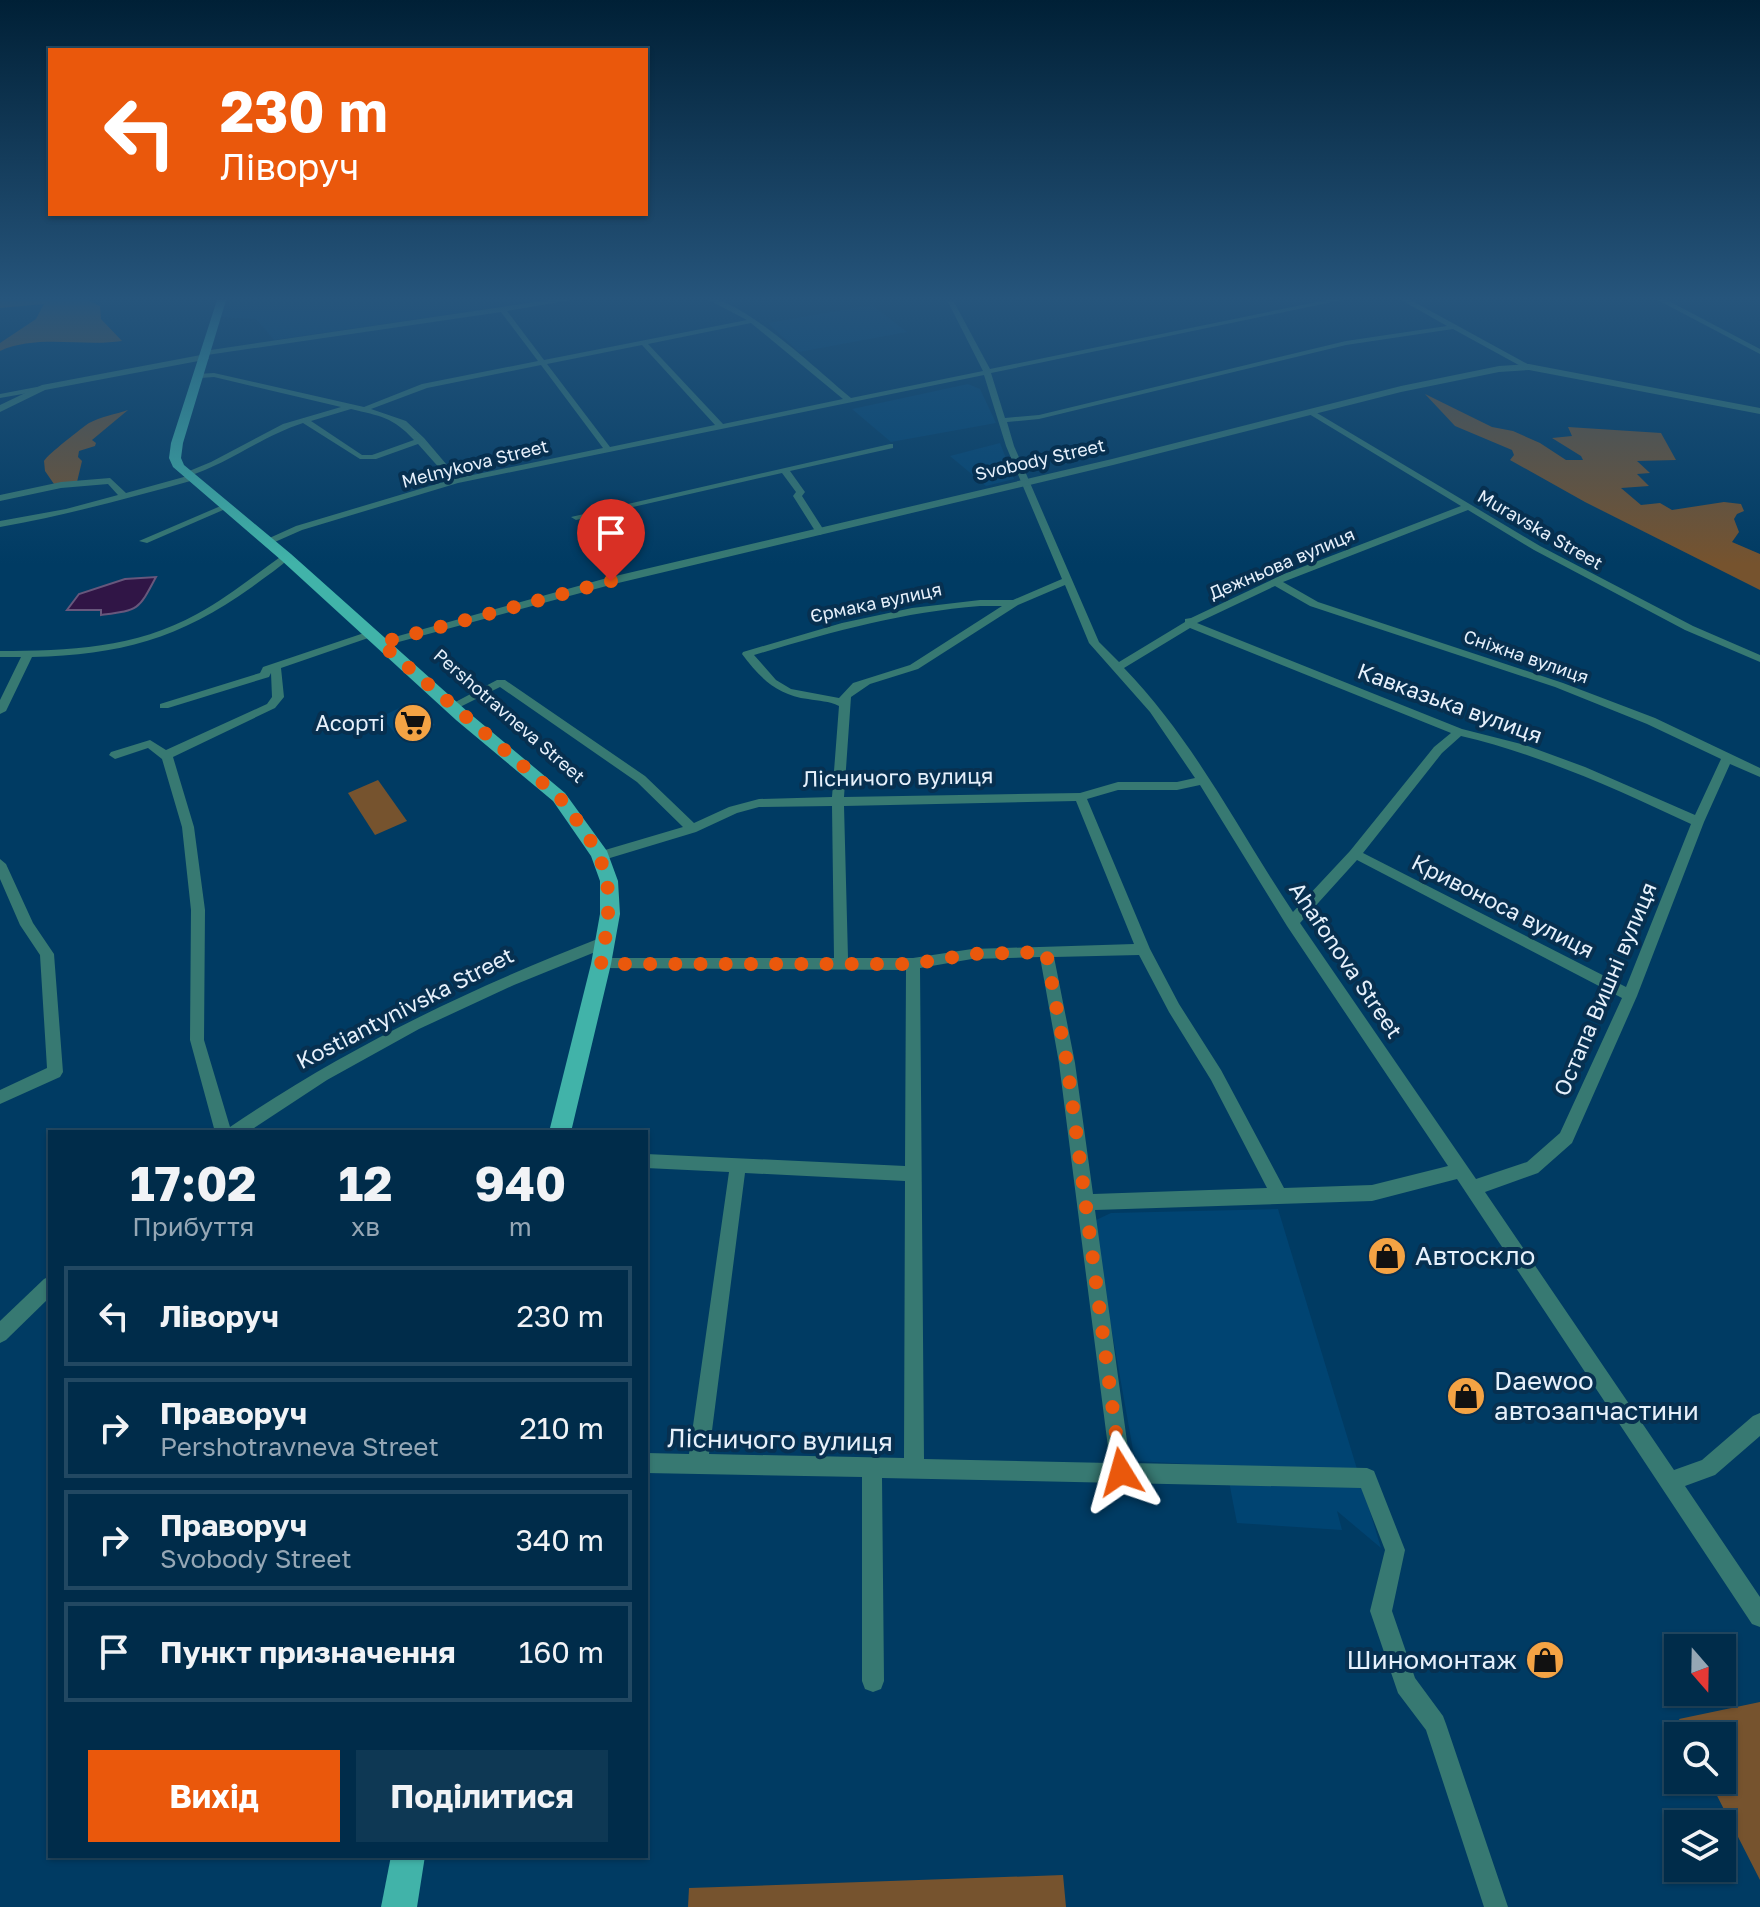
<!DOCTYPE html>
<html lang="uk">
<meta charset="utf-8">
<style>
body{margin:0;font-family:"Golos Text",sans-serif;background:#0e3854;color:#f1f3f6;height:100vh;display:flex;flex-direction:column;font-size:30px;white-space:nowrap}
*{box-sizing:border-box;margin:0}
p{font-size:26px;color:#95a7b5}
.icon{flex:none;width:44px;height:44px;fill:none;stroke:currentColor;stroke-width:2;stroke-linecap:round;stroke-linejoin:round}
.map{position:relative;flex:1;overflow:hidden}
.side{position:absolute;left:48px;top:1130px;width:600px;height:728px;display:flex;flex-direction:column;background:#002c4a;border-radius:0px;box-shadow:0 2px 6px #0004,0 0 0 2px #224862}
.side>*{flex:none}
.hud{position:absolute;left:48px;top:48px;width:600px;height:168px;border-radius:0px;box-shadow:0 2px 6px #0004,0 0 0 2px #224862;background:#ea580c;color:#fff;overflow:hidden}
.needle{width:52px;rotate:160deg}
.controls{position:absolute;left:1664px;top:1634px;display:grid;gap:16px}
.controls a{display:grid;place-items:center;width:72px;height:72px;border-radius:0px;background:#002c4a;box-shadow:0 2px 6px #0004,0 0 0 2px #224862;font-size:40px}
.pin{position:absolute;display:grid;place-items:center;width:68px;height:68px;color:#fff;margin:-82px -34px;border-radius:50% 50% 50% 0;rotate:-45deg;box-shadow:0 0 8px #0007}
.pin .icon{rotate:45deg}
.me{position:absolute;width:88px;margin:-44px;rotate:352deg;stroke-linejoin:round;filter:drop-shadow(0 0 6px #0008)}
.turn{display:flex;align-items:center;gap:28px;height:168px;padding:0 40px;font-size:36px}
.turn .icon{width:104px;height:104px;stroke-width:2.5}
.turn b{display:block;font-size:56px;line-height:68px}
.eta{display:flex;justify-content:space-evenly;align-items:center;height:136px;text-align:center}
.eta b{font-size:48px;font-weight:700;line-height:56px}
.cta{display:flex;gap:16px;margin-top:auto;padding:16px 40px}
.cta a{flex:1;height:92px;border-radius:0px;background:#ea580c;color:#fff;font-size:32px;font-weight:700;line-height:92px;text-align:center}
.cta a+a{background:#0e3854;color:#f1f3f6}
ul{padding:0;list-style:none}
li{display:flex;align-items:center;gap:24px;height:100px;margin:0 16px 12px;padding:0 24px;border:4px solid #224862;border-radius:0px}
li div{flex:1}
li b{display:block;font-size:30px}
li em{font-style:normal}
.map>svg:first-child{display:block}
</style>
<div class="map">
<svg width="1760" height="1907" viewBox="0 0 1760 1907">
<rect width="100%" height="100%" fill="#003b63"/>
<g fill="#004472">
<polygon points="227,297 569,297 274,340 256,319 221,317"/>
<polygon points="872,305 907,332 799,352 768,323"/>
<polygon points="968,384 980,389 996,423 891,442 852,409"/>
<polygon points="1000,443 1014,479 986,486 950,456"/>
<polygon points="411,702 435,725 401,740 381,717"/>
<polygon points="1278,1209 1381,1548 1337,1511 1342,1530 1237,1523 1226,1466 1135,1461 1094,1231 1096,1220 1111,1213"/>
</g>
<g fill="#76532e">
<path d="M0,297h81l19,9 1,13 21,22c-39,6 -85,-7 -122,10v-8l36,-24 8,-15 -44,4z"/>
<polygon points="1425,394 1492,427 1513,431 1540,443 1566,460 1583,460 1581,456 1552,438 1572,436 1568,427 1661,433 1676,460 1637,461 1650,473 1637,474 1649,486 1621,488 1641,505 1660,503 1672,510 1724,502 1741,504 1744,511 1737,514 1734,519 1739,532 1732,542 1760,554 1760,590 1585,502 1510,460 1514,455 1512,450 1455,426"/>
<path d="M128,410l-36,30 4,3 -1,3 -16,5 -1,6 4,4 -5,21 -23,2 -9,-13 -1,-10c3,-6 39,-34 45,-38 11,-6 27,-9 39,-13z"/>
<polygon points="378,780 407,821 375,835 348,793"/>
<polygon points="1760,1702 1760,1880 1709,1780 1722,1780 1722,1736 1687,1736 1679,1719"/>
<polygon points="1063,1875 1066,1907 688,1907 689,1888"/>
</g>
<path fill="#301546" stroke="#67577c" stroke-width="2" d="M156,577c-18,34 -17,33 -55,38v-5h-34l12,-16 46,-15z"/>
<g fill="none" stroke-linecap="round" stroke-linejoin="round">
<g fill="#377972" fill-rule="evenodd">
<path d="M569,297h20l-82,14 37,49 203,-40 -44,-23c39,0 116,75 148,101l132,-27 -35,-69 3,-2 3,2 36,67 351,-72h15l-365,76 14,45 34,-3 307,-74 101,-15 -51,-29h9l128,70 -7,2 -73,-40 -107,16 -307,74 -32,3 7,24 85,196 20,20 66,-40v-3l6,-1 93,-44 177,-68 -152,-92 -1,-2 4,-2 228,136 153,80 67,29v7l-75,-32 -151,-80 -66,-40 -185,72 35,20 245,81 92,35 105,50v9l-30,-13 -26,58 -67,174 -65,147 -34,30 -53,19 189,278 28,-10 51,-44 7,-3v23l-45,39 -30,11 75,111v30l-8,-3 -295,-445 -85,22 -277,9 35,253 237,5 7,3 31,79 -13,61 23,67 28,38 3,8 62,183h-24l-58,-177 -28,-37 -28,-82 15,-61 -24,-62 -479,-10 2,203 -3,8 -8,3 -8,-3 -3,-8v-204l-216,-4v-20l43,1 40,-282 -83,-4v-14l259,12 1,-196 -310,-2 -2,-4 2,-4 5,-2h233l-2,-152 -73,1 -22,6 -41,19 -96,29 -5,-2 -1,-3 1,-3 88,-26 -46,-45 -137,-95 -44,22h-8l-2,-2 51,-27h8l140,96 49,47 35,-16 30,-8 73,-2 7,-91c-10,-5 -20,-5 -31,-7 -31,-4 -48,-21 -66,-45l1,-2 99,-29 70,-15 68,-8h33l49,-21 -56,-133 -22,-71 -526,108 -156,47 -34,15 -3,-1v-4l31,-14 154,-46 -32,-36 -42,15h-16l-57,-36c-41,13 -75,41 -117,54l-4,-3 29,-12 72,-38 58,-17 -127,-30 -14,1 -4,-2 1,-2 17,-1 150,34 58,-23 116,-23 -37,-49 -294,43 -3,-4zM751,323l92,76 -120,25 -75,-80zM642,345l73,80 -105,22 -63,-83zM541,365l62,83 -145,30 -34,-40 -18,-17 -35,-12 56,-21zM351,409c29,7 42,8 63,31l-42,15h-10l-51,-34zM1065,585l24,58 61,69 45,66 -18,4h-59l-38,11 -236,4 7,-100 19,-13 48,-15 100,-64zM1275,586l35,20 245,81 92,37 74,35 -26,56 -110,-48 -60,-22 -63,-16 -265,-106zM980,606h22l-92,59 -57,18 -14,15 -48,-9 -15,-9 -22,-25c74,-22 148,-43 226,-49zM1190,628l261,105 -17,14 -84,104 -57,61c-55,-82 -99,-172 -169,-244zM1461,736c81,19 155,53 230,88l-65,163 -263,-134 79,-100zM1200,785l87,141 161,240 -76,19 -88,3 -63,-118 -42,-66 -29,-55 -63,-150 31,-9h59zM1076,801l58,143 -162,5 -59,9h-65l-4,-152zM1357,860l265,138 -62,135 -33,29 -51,17 -176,-256zM1139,955l30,57 42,68 56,108 -174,6 -18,-131 -21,-106zM1040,957l19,106 51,400 -186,-4 -4,-491 52,-9zM745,1173l160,8 -1,277 -195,-4z"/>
<polygon points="1652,297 1661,297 1760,349 1760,354"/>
<polygon points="42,386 45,386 45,390 0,398 0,394"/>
<polygon points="890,444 893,444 893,448 790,471 805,492 802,496 825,532 820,535 817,534 793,496 796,492 782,473 576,520 571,517"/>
<path d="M191,475l4,3 -1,2c-65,18 -127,35 -194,47v-6l66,-12 52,-14 -10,-11 -47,4 -61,13v-6l61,-13 49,-4 16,15z"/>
<polygon points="223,505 230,507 147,543 139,541"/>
<path d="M283,555l8,2c-12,11 -26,20 -39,30 -72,52 -133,68 -220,70l-26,54 -6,3v-14l21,-43h-21v-6c68,0 136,-3 197,-37 30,-16 58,-39 86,-59z"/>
<path d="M370,631l4,1v4l-93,32 3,29 -9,11 -102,49 21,70 11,83 -1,130 26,87c116,-79 239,-138 370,-189h10l2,4 -2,4 -96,39 -95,44 -92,51 -79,52h-33l-25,-92 1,-130 -9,-83 -20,-68 -14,-11 -33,11 -6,-4 2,-3 39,-12 16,10 101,-46 5,-7 -1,-24 -2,4 -101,31h-8v-4l100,-31 3,-6z"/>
<polygon points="0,859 6,864 33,923 54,954 63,1072 60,1077 0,1104 0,1090 47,1068 40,955 20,925 0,879"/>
<polygon points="50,1276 50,1297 6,1340 0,1343 0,1321 44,1279"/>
</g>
<g fill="#377972" fill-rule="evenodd">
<polygon points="206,354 209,359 45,390 0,412 0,405 42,385"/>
<polygon points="1529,364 1760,408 1760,414 1529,370 1499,372 1401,392 1113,465 614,584 380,647 373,643 607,578 1112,459 1401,386 1499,366"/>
</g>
<g fill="#41b3a9" fill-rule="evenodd">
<polygon points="218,297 227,297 183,443 181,458 184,465 291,554 468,712 565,793 607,851 618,881 620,914 611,964 571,1132 549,1132 591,964 600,914 600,881 591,856 553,801 456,720 281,560 173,467 169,458 171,443"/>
<polygon points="391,1856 425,1856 417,1907 381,1907"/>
</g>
</g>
<linearGradient id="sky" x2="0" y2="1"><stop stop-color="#002036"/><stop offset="0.53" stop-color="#26557c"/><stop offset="1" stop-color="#26557c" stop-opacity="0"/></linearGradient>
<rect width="1760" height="564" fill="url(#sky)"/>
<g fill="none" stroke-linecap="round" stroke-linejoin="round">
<path stroke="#ea580c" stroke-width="14" stroke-dasharray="0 25.2" d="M611,581l-231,62 179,154c52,66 57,84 42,167h312l59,-10 74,-2 21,111 54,409"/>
</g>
<defs>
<symbol id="supermarket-disc" viewBox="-11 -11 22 22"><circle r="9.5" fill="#f4a344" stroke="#073050"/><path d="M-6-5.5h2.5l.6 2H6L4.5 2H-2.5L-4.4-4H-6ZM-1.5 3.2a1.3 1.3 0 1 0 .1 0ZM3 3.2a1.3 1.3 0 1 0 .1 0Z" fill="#111"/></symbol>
<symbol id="shop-disc" viewBox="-11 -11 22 22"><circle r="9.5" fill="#f4a344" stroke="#073050"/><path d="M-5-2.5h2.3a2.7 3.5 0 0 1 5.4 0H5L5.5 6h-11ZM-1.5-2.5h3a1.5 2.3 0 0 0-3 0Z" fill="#111"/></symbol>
</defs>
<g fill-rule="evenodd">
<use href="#supermarket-disc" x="391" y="701" width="44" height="44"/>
<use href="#shop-disc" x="1365" y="1234" width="44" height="44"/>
<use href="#shop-disc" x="1444" y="1374" width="44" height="44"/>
<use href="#shop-disc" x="1523" y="1638" width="44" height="44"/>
</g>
<g text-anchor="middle" stroke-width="8" stroke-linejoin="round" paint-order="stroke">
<g font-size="18" fill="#e6f0fb" stroke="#073050">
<text transform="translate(1040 460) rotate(-13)" y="6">Svobody Street</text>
<text transform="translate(475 464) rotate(-14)" y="6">Melnykova Street</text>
<text transform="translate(1540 530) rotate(30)" y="6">Muravska Street</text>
<text transform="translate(1282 564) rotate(-23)" y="6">Дежньова вулиця</text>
<text transform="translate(876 603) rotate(-12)" y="6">Єрмака вулиця</text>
<text transform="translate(1526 657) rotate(19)" y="6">Сніжна вулиця</text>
<text transform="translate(509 716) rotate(41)" y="6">Pershotravneva Street</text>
</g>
<g font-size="22" fill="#e6f0fb" stroke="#073050">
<text transform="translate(1450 703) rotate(20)" y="8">Кавказька вулиця</text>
<text transform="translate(898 777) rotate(-1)" y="8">Лісничого вулиця</text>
<text transform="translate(1503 906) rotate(27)" y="8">Кривоноса вулиця</text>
<text transform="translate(1346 960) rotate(56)" y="8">Ahafonova Street</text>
<text transform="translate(1605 989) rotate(-67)" y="8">Остапа Вишні вулиця</text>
<text transform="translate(405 1008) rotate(-27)" y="8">Kostiantynivska Street</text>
</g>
<g font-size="22" fill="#e6f0fb" stroke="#073050" text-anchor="end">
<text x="385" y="731">Асорті</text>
</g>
<g font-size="26" fill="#e6f0fb" stroke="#073050" text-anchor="start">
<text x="1415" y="1265">Автоскло</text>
<text x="1494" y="1390">Daewoo<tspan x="1494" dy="30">автозапчастини</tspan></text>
<text x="1517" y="1669" text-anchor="end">Шиномонтаж</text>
</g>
<g font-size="26" fill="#e6f0fb" stroke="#073050">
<text transform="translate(780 1440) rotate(1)" y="9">Лісничого вулиця</text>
</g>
</g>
</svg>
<div class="controls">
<a><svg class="needle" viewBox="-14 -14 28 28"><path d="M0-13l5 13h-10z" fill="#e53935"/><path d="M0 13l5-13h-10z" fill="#95a7b5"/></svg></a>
<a><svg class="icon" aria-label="search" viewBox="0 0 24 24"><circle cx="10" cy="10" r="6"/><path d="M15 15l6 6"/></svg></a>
<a><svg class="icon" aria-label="layers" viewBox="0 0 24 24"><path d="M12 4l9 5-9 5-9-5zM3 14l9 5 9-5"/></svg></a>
</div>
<div class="pin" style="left:611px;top:581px;background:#d93025"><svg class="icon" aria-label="arrive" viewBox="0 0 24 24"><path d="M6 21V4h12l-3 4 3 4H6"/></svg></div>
<svg class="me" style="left:1121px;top:1472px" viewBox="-20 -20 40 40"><path d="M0-17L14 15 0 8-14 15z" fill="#ea580c" stroke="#fff" stroke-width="4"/></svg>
<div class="hud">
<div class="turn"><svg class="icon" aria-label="left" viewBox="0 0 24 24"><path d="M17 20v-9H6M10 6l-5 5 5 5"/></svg><div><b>230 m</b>Ліворуч</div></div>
</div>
<section class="side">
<div class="eta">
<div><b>17:02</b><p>Прибуття</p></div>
<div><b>12</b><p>хв</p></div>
<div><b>940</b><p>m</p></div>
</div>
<ul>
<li><svg class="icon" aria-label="left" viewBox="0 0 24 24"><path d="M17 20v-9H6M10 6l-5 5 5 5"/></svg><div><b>Ліворуч</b></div><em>230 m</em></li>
<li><svg class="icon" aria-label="right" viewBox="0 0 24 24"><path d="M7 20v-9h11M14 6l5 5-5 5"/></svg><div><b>Праворуч</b><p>Pershotravneva Street</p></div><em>210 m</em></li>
<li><svg class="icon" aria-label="right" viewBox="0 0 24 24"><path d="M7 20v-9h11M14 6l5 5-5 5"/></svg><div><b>Праворуч</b><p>Svobody Street</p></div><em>340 m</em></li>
<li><svg class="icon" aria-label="arrive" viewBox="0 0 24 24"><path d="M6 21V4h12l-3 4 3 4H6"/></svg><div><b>Пункт призначення</b></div><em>160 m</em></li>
</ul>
<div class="cta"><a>Вихід</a><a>Поділитися</a></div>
</section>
</div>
